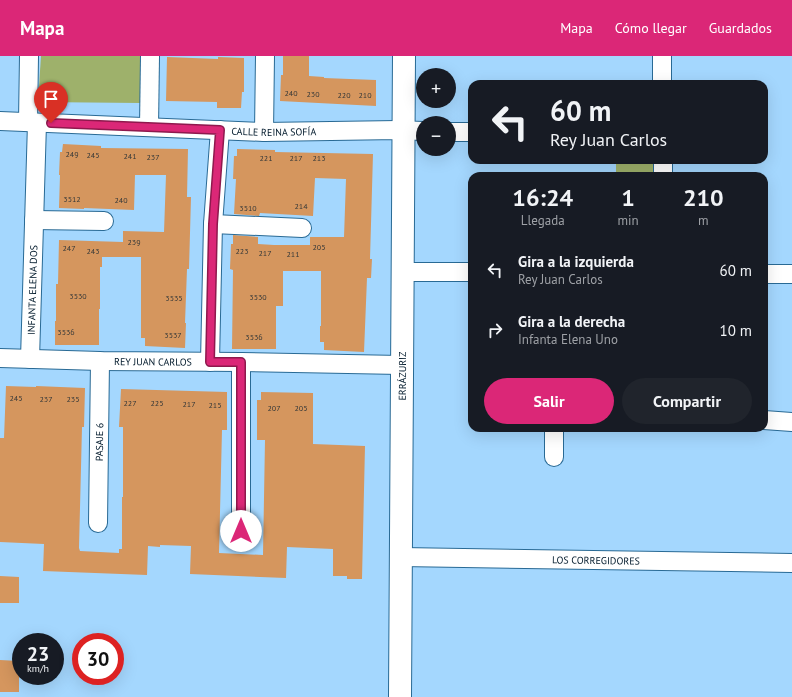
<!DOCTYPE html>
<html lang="es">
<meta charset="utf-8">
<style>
body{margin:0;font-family:"PT Sans",sans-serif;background:#20242c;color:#f1f3f6;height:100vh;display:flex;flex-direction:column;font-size:15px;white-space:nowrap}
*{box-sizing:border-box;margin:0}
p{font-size:13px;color:#9ea1a6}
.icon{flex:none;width:22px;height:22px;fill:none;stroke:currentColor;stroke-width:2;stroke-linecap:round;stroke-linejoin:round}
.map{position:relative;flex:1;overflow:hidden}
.sheet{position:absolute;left:468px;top:116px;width:300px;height:260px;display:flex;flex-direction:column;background:#171b24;border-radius:12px;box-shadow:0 4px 16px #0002}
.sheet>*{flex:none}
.guide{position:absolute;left:468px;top:24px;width:300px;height:84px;border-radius:12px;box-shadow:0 4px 16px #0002;background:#171b24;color:#f1f3f6;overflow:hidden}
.buttons{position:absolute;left:416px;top:12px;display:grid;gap:8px}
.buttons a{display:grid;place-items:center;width:40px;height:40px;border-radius:50%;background:#171b24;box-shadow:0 4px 16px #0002;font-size:20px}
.speed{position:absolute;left:12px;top:577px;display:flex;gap:8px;font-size:20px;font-weight:700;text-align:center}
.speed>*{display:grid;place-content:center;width:52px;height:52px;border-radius:50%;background:#171b24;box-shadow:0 4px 16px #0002;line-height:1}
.speed small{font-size:10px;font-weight:400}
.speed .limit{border:6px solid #d22;background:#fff;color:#111}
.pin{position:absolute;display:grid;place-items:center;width:34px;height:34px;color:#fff;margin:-41px -17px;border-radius:50% 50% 50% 0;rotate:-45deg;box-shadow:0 0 4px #0007}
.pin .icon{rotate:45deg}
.me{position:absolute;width:44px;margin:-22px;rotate:0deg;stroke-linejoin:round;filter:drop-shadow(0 0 3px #0008)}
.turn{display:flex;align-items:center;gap:14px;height:84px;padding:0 16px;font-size:18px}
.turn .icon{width:52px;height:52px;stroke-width:2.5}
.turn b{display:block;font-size:28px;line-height:34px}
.eta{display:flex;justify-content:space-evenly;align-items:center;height:68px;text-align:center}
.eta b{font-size:24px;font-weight:700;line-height:28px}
.cta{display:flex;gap:8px;margin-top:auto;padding:8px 16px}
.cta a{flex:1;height:46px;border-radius:24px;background:#db2777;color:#fff;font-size:16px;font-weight:700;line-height:46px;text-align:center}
.cta a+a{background:#20242c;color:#f1f3f6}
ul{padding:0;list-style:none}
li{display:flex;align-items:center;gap:12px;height:60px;padding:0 16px}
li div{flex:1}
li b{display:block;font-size:15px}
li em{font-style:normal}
header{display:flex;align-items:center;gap:24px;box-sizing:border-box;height:56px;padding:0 20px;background:#db2777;color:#fff}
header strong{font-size:19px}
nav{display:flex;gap:22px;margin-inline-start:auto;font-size:14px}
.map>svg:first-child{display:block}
</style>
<header>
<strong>Mapa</strong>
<nav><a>Mapa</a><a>Cómo llegar</a><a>Guardados</a></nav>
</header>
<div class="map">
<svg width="792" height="641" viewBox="0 0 792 641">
<rect width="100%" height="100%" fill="#a4d7fe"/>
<g fill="#9eb16b">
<polygon points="41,0 141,0 140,47 38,46"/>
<rect x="616" y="104" width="42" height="16"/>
</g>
<g fill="#d5965e">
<polygon points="283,0 309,0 309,20 324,21 324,22 376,24 376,50 280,45 281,19 283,19"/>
<polygon points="167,1 218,3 218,1 244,2 244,36 242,36 241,52 217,52 217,46 166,45"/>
<polygon points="63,88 101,90 101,92 188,93 187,141 191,141 189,213 187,213 185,267 186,267 185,292 145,290 145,282 141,282 141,201 102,201 102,211 100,211 100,253 99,253 99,289 55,289 55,265 56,265 56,228 58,228 59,184 123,186 123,175 164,176 166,119 135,119 134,154 84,152 84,153 59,152 60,119 59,119 60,96 62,96"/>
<polygon points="237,93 275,94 275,96 373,98 370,203 372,203 371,222 367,222 364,296 324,294 324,286 320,286 320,270 321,270 321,215 283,215 283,250 276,250 276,293 232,293 233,214 230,213 231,188 233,188 233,179 258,181 258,188 274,189 310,189 310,181 344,181 346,123 315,122 313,160 260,157 259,160 234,158 236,123 233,123 234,100 237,100"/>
<polygon points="6,330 36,331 36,330 85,332 84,371 82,371 79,492 80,495 119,497 119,493 122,493 122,441 123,441 123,371 119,371 121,333 227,336 227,374 222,374 219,497 263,499 265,384 257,384 257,344 261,344 261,336 313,337 313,388 365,390 362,523 347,523 347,520 333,520 333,493 287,491 286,522 190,518 191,490 160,489 160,491 148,490 147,519 43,515 44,488 0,486 0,382 4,382"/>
<polygon points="0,520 19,521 19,547 0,547"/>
<polygon points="0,604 19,605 19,636 0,636"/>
</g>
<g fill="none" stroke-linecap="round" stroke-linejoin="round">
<defs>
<g id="minor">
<polyline points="662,0 662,28"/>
<path id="s1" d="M0,65l264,11 134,-2 25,1"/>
<polyline points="28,66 29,0"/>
<polyline points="149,71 150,0"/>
<polyline points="264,76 265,0"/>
<polyline points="449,76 472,76"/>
<polyline points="663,120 663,104"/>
<polyline points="34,164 104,165"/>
<polyline points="213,168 302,172"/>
<polyline points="403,216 472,216"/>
<polyline points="764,218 792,218"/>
<path id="s2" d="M0,302l100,3 141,1 160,3"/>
<path id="s3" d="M30,303l7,-236"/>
<polyline points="210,306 213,168 220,74"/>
<polyline points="764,364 792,366"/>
<polyline points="554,372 554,401"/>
<path id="s4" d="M98,467l2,-162"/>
<polyline points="241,475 241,306"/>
<path id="s5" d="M401,501l391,6"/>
</g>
<g id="tertiary">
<path id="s6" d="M400,641l4,-641"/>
</g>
</defs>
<use href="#minor" stroke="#296a95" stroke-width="20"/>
<use href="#tertiary" stroke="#296a95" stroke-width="24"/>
<use href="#minor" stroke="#fff" stroke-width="18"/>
<use href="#tertiary" stroke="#fff" stroke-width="22"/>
</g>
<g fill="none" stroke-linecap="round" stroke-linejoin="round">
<defs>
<polyline id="route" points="51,67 220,74 213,168 210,306 241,306 241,475"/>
</defs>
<use href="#route" stroke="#8e194d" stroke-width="10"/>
<use href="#route" stroke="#db2777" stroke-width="7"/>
</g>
<g text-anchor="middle" stroke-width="4" stroke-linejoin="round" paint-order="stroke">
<g font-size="8" fill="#353838">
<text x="291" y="40">240</text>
<text x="313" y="41">230</text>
<text x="344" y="42">220</text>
<text x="365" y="42">210</text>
<text x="72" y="101">249</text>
<text x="93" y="102">245</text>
<text x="130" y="103">241</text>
<text x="153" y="104">237</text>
<text x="266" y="105">221</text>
<text x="296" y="105">217</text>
<text x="319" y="105">213</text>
<text x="72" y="146">3512</text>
<text x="121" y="147">240</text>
<text x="301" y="153">214</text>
<text x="248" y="155">3510</text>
<text x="134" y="189">239</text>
<text x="319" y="194">205</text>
<text x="69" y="195">247</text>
<text x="93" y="198">243</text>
<text x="242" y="198">223</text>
<text x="265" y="200">217</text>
<text x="293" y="201">211</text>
<text x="78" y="243">3530</text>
<text x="258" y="244">3530</text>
<text x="174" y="245">3535</text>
<text x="66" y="279">3536</text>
<text x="173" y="282">3537</text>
<text x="254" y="284">3536</text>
<text x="16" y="345">245</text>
<text x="46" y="346">237</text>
<text x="73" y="346">235</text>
<text x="130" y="350">227</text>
<text x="157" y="350">225</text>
<text x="189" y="351">217</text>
<text x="215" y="352">215</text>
<text x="274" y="355">207</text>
<text x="301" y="355">205</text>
</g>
<g font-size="10" fill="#00192b" stroke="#a4d7fe">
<text dy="4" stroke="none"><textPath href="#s1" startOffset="274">CALLE REINA SOFÍA</textPath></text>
<text dy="4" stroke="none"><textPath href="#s3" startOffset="69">INFANTA ELENA DOS</textPath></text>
<text dy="4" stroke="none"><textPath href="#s2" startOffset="153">REY JUAN CARLOS</textPath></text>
<text dy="4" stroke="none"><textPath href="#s6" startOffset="321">ERRÁZURIZ</textPath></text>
<text dy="4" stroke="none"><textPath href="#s4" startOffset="81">PASAJE 6</textPath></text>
<text dy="4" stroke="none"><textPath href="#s5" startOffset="195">LOS CORREGIDORES</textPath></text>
</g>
</g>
</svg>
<div class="buttons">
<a>+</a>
<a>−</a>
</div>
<div class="speed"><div>23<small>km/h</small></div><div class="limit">30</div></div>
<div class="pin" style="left:51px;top:67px;background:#d93025"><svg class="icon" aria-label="arrive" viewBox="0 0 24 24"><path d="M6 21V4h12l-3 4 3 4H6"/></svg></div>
<svg class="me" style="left:241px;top:475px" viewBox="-20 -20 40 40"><circle r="19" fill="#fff"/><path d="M0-13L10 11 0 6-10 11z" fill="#db2777"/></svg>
<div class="guide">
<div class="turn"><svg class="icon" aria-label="left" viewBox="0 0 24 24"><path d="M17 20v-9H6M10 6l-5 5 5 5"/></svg><div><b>60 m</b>Rey Juan Carlos</div></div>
</div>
<section class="sheet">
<div class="eta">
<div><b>16:24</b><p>Llegada</p></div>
<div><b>1</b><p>min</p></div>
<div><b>210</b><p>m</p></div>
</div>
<ul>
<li><svg class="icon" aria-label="left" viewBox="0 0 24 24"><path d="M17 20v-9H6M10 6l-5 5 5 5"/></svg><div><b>Gira a la izquierda</b><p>Rey Juan Carlos</p></div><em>60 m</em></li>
<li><svg class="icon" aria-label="right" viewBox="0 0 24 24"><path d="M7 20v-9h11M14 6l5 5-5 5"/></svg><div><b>Gira a la derecha</b><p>Infanta Elena Uno</p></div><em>10 m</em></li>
</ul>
<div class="cta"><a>Salir</a><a>Compartir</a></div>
</section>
</div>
